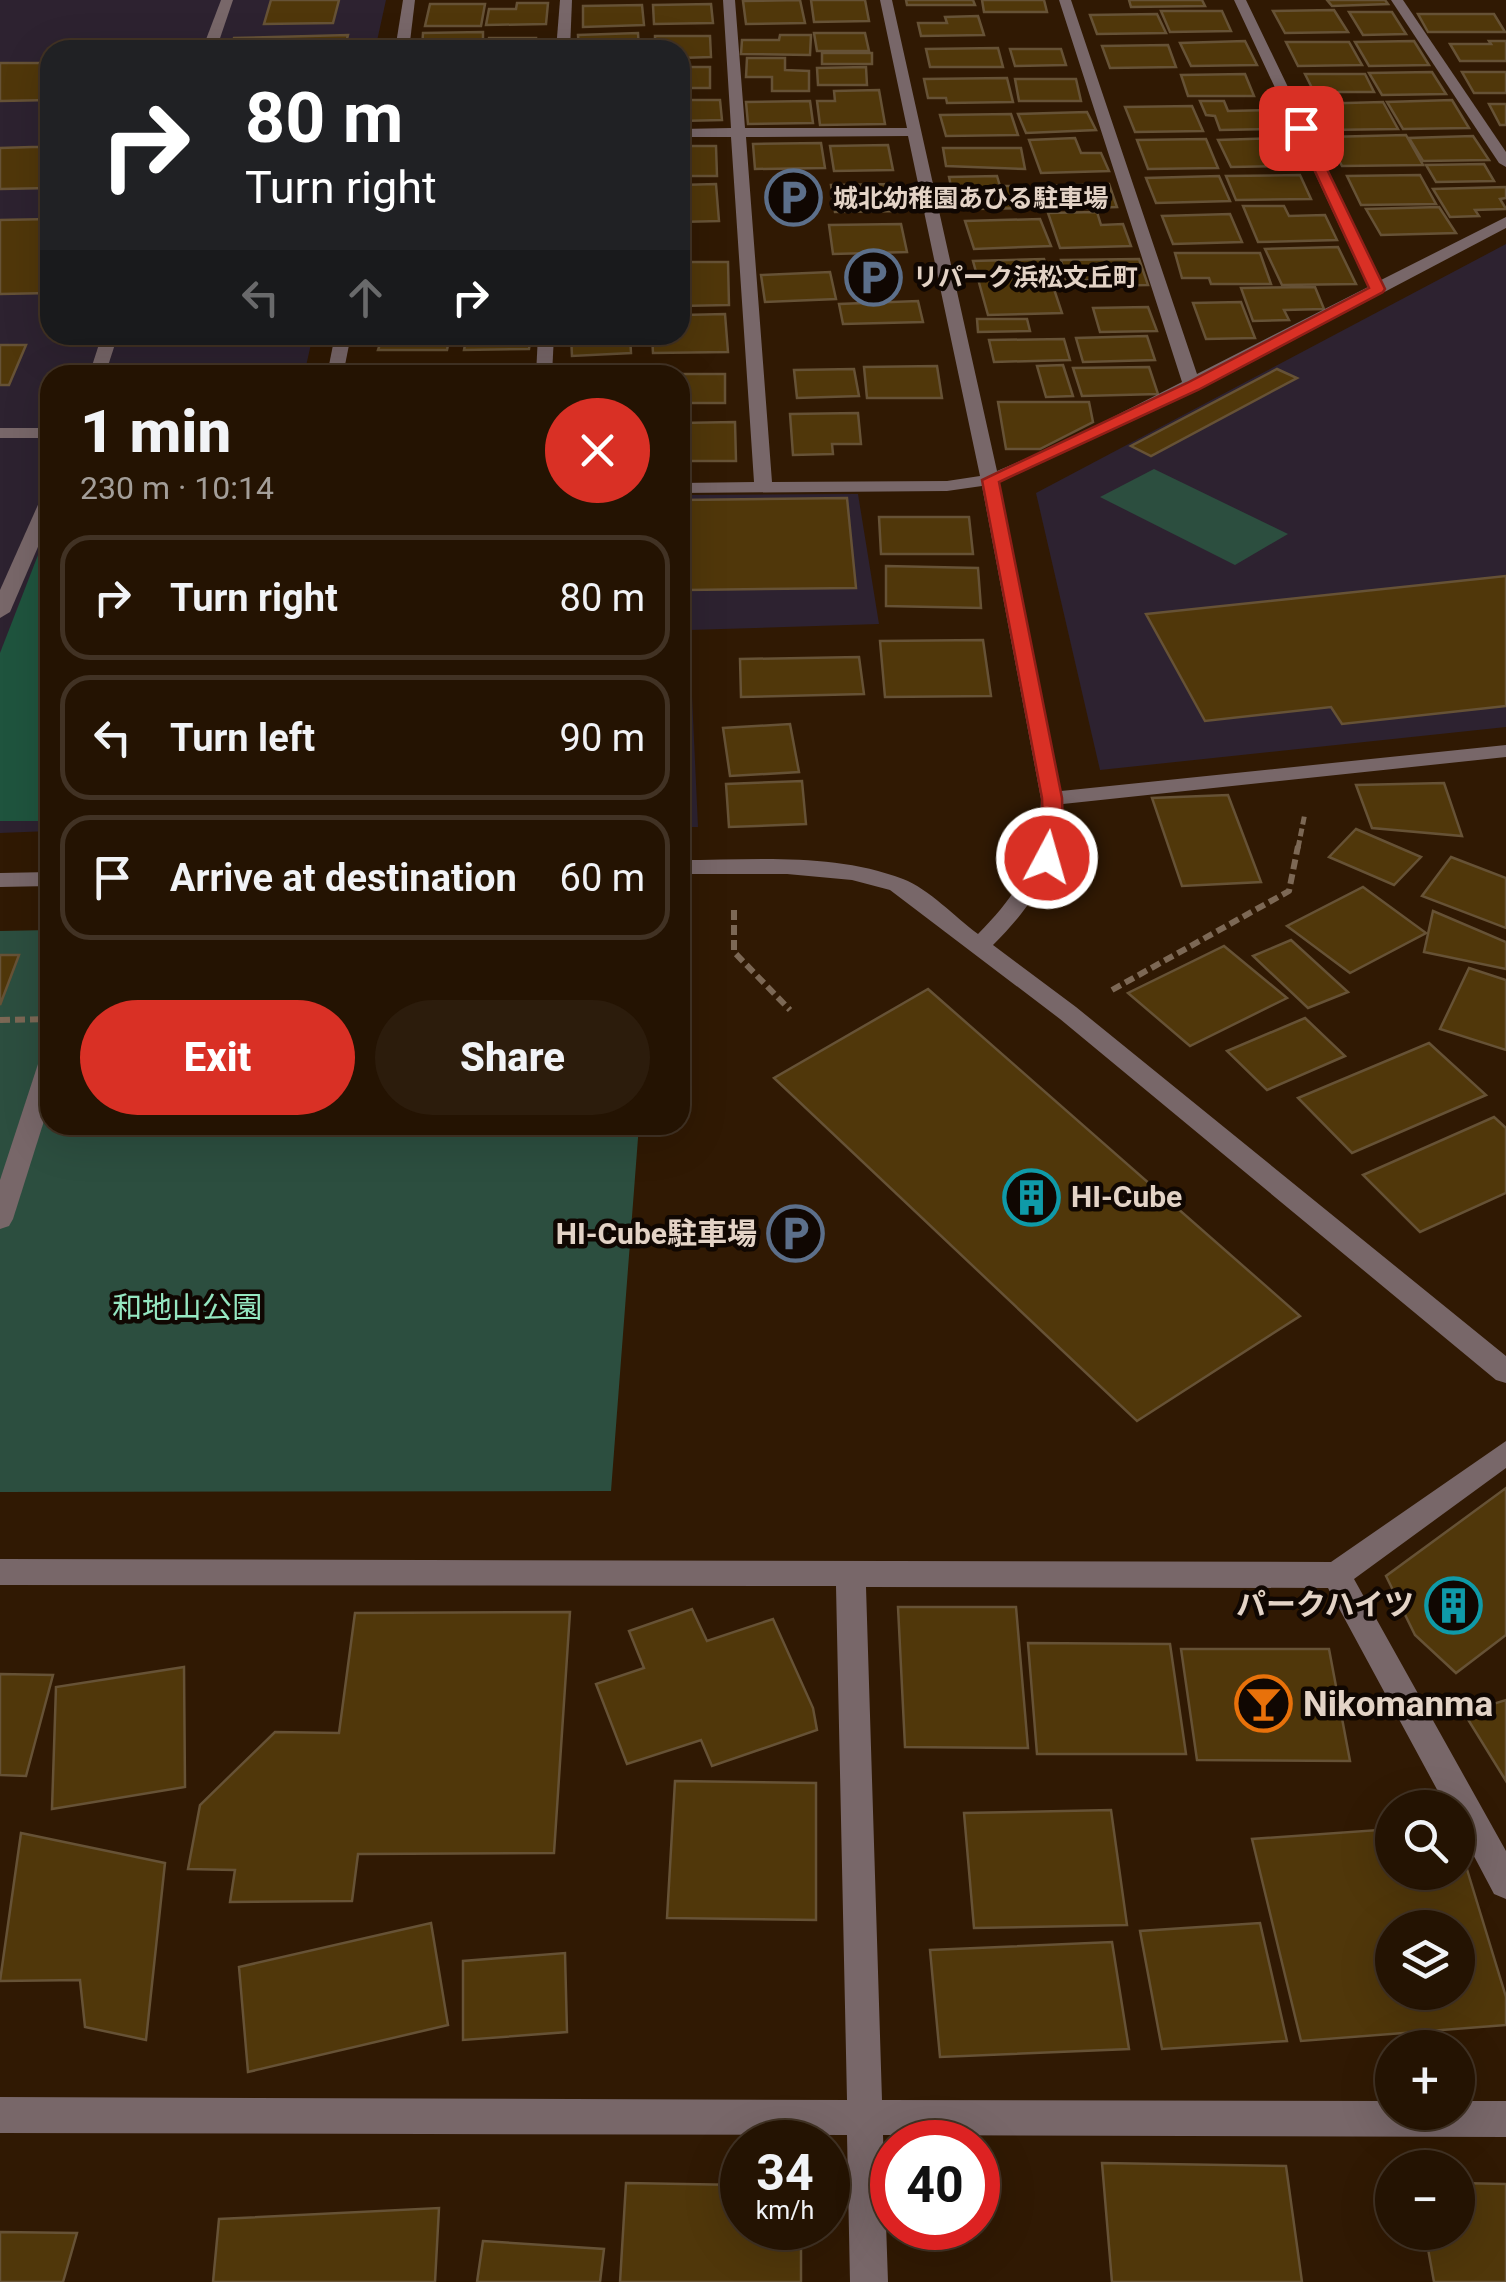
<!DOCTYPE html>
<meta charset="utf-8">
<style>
body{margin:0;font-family:Roboto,"Noto Sans JP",sans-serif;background:#2c1c0c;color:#f1f3f6;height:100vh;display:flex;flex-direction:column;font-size:38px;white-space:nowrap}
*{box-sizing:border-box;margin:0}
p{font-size:32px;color:#a39e99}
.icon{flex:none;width:55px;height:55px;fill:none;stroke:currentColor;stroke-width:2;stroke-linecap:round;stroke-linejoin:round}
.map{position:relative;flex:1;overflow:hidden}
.drawer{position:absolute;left:40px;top:365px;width:650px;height:770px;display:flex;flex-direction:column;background:#241302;border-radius:30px;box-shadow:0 10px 40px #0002,0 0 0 2px #413224}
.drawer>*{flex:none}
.guide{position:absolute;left:40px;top:40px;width:650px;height:305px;border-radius:30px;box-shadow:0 10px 40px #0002,0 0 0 2px #413224;background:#202124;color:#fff;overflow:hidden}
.tools{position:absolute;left:1375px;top:1790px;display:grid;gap:20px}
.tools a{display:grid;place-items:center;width:100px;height:100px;border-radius:50%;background:#241302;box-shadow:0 10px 40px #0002,0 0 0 2px #413224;font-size:50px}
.speed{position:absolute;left:720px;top:2120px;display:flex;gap:20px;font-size:50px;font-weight:700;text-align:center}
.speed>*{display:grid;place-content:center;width:130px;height:130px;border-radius:50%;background:#241302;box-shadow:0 10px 40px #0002,0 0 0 2px #413224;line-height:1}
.speed small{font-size:25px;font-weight:400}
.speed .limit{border:15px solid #d22;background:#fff;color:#111}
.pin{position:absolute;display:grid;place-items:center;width:85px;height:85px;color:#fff;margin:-42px;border-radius:20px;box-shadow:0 5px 15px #0006}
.me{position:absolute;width:110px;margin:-55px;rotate:6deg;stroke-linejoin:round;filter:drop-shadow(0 0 8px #0008)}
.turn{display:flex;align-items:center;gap:35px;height:210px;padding:0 40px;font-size:45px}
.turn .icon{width:130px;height:130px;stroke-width:2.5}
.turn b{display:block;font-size:70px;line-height:85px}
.lanes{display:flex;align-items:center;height:95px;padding:0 40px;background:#0003;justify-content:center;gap:50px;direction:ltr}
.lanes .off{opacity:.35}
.round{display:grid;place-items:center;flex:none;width:105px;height:105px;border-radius:52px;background:#2c1c0c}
.head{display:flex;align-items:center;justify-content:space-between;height:170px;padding:0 40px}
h1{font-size:60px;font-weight:800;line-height:75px}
.cta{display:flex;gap:20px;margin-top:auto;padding:20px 40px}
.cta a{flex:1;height:115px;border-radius:60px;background:#d93025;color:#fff;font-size:40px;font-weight:800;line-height:115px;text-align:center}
.cta a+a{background:#2c1c0c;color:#f1f3f6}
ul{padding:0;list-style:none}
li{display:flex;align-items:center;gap:30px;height:125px;margin:0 20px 15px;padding:0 20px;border:5px solid #413224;border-radius:30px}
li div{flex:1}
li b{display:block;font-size:38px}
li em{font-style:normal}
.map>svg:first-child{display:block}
</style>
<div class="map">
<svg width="1506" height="2282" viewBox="0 0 1506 2282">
<rect width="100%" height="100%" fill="#301903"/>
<g fill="#2d2230">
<polygon points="0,0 386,0 375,50 50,50 50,335 313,335 304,375 50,375 50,831 0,833"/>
<polygon points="1506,244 1506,727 1100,770 1036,493"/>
<polygon points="858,494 879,624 689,630 698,827 680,827 680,495"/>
</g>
<g fill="#2c4e3f">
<polygon points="1154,469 1288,534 1235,565 1100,497"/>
<polygon points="50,930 50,1125 639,1125 611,1491 0,1492 0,931"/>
</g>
<polygon fill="#1f543e" points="45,537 50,537 50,821 0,821 0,653"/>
<g fill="#50370a" stroke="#665236" stroke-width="2.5" fill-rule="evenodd">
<polygon points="271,0 339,0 333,23 264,24"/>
<polygon points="800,0 805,23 746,24 743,1"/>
<polygon points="811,0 865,0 869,21 814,22"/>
<polygon points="906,0 973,0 975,5 907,5"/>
<polygon points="982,0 1044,0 1047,12 984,12"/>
<polygon points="1129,0 1202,0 1205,6 1131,7"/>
<polygon points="1327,0 1385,0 1388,4 1332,6"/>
<polygon points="517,3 548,3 546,24 486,25 489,9 516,9"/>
<polygon points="430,4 485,4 481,26 425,26"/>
<polygon points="711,4 713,23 654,24 653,5"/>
<polygon points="642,5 644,25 583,27 583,6"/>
<polygon points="1334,10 1348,32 1285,33 1273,11"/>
<polygon points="1161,11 1222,11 1231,31 1170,32"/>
<polygon points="1349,12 1392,12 1406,34 1363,35"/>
<polygon points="1157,14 1166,33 1097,34 1090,15"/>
<polygon points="1418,14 1494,14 1505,32 1428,32"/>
<polygon points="978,16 984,35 921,36 918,23 947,23 945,17"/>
<polygon points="483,32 483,50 422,50 423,33"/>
<polygon points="638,33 639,50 579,50 578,35"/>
<polygon points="814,33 865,33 869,51 817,51"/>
<polygon points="348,35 344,50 230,50 234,38"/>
<polygon points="780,35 811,35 810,55 741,54 742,40 779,40"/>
<polygon points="655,36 710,36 711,57 680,58 680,50 655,50"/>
<polygon points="489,38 536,38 535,50 487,50"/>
<polygon points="1245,41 1257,65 1191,66 1180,43"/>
<polygon points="1414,41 1429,65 1369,66 1355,42"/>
<polygon points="1489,41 1506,41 1506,61 1460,61 1450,44 1491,44"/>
<polygon points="1286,42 1349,42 1362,65 1298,66"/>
<polygon points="1168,45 1176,67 1110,68 1102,46"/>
<polygon points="998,48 1003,67 930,67 926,49"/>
<polygon points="1010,49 1061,49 1066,65 1015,66"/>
<rect x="822" y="53" width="50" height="11"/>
<polygon points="747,58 785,58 785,70 809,71 809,91 772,91 772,77 746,77"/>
<polygon points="0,63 50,63 50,100 0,101"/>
<rect x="680" y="67" width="30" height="21"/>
<polygon points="866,67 867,85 818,85 817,68"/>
<polygon points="1432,72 1446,94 1382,95 1369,73"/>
<polygon points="1462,72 1506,72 1506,93 1474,93"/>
<polygon points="1245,74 1254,96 1188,96 1181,75"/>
<polygon points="1305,74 1365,74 1374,92 1314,92"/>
<polygon points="1007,78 1013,102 947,103 946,98 928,98 924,79"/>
<polygon points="1015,79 1076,79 1081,101 1019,101"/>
<polygon points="879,90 885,124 820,125 817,101 835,101 834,91"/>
<polygon points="680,94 686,94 687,100 720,100 722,120 680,121"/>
<polygon points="1452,100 1469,128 1403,129 1387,102"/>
<polygon points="810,101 813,123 748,124 746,102"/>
<polygon points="1200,101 1224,101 1228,111 1271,110 1279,129 1220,130 1215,116 1206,115"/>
<polygon points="1383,102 1398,129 1325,130 1311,104"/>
<polygon points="1489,104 1506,104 1506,125 1500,125"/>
<polygon points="1192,106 1203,131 1135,132 1125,107"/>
<polygon points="1087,112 1096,130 1026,133 1018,114"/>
<polygon points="1011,114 1018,135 946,136 940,115"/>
<polygon points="1406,135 1423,165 1342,166 1327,137"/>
<polygon points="1473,136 1489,160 1423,161 1409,138"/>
<polygon points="1075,138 1081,153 1101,153 1109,171 1041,173 1029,140"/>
<polygon points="1283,138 1296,166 1231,167 1218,140"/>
<polygon points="1206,139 1218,168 1148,169 1137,140"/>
<polygon points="821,143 825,168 755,169 753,144"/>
<polygon points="888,145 893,170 834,171 830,146"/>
<polygon points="680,146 716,146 717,176 680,176"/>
<polygon points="32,147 50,147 50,188 0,189 0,148"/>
<polygon points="943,148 1021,148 1025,169 946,166"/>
<polygon points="1484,164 1494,181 1436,182 1426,165"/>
<polygon points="1300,175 1311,199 1236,200 1226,176"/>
<polygon points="1420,175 1436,204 1361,205 1347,176"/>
<polygon points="997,176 1000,186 1022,186 1028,208 973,209 967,191 952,191 949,177"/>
<polygon points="1219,176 1230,201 1156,203 1146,178"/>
<polygon points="716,184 719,221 680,222 680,185"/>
<polygon points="898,184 903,211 835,212 831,185"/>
<polygon points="1109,184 1117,207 1048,209 1041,186"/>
<polygon points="1506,187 1506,198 1500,199 1506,209 1475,210 1479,216 1450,217 1433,189"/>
<polygon points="1243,206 1284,206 1289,216 1325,215 1337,240 1258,242"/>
<polygon points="1439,207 1456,233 1381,235 1366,209"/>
<polygon points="1097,212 1101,225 1123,224 1131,246 1060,248 1048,213"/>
<polygon points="1230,214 1242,242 1173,244 1162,216"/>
<polygon points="50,219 50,293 0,294 0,220"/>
<polygon points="1040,219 1051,246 974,249 965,221"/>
<polygon points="901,224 907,252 833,254 829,225"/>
<polygon points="1338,247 1356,284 1282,285 1265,249"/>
<polygon points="1175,253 1260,253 1271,284 1211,284 1209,278 1182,278"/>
<polygon points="1044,259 1062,313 988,315 973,261"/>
<polygon points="1139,259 1148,285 1093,286 1091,280 1066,280 1061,260"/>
<polygon points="680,262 728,262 729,305 680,306"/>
<polygon points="830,272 836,299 765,302 761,275"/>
<polygon points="1315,287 1324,309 1284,310 1289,320 1253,321 1241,288"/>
<polygon points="918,301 923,322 843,324 839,304"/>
<polygon points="1241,302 1255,338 1206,339 1193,303"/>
<polygon points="1148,307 1157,331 1100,332 1093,308"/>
<polygon points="725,314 728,352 653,353 652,335 680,335 683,315"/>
<polygon points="977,319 1027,319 1030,331 978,332"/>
<polygon points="383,335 450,335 447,350 378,350"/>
<polygon points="467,335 531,335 529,349 464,350"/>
<polygon points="571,335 630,335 631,353 572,356"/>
<polygon points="1147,336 1155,360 1083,362 1076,338"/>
<polygon points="1064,339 1070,360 994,362 989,340"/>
<polygon points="0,345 26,345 9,385 0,385"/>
<polygon points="1063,365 1073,396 1046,397 1037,366"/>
<polygon points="937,366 942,398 867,398 864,367"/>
<polygon points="1149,367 1158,394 1082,396 1073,368"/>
<polygon points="854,369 859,396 797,398 794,370"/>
<polygon points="1277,369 1297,378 1151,456 1131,446"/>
<rect x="569" y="372" width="72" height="3"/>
<polygon points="654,374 725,374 725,403 680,403 680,375"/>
<polygon points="998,402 1089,402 1093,422 1040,449 1006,449"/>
<polygon points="858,413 861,444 832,444 833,454 793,455 790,414"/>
<polygon points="735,422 736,461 680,461 680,423"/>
<polygon points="847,498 856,588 687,590 687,544 680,544 680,500"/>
<polygon points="879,517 969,517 973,554 881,554"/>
<polygon points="886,566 978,568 981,608 886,606"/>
<polygon points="1506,576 1506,706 1342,724 1331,707 1205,721 1146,614"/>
<polygon points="983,640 991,696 885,697 880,641"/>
<polygon points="859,657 864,694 741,697 740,659"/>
<polygon points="790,724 799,772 730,776 723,728"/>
<polygon points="802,781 806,824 729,827 726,784"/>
<polygon points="1444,783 1462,836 1372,828 1356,785"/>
<polygon points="1228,795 1261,882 1182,886 1152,798"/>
<polygon points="1356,829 1421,857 1394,885 1329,857"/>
<polygon points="1451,857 1506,878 1506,928 1422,896"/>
<polygon points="1363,887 1426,933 1350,973 1287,926"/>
<polygon points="1433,911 1506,942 1506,969 1424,952"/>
<polygon points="1291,940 1348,992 1308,1008 1253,956"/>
<polygon points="1224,946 1287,998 1190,1046 1128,993"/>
<polygon points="0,955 19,955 0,1005"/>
<polygon points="1469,968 1506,980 1506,1050 1440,1029"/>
<polygon points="928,989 1300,1316 1137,1421 774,1078"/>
<polygon points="1305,1018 1345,1056 1267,1090 1227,1051"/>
<polygon points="1429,1043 1486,1095 1352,1153 1298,1098"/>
<polygon points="1494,1117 1506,1128 1506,1193 1420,1232 1363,1175"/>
<polygon points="1506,1488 1506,1635 1456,1673 1415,1635 1386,1576"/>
<polygon points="898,1607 1016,1607 1028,1748 905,1747"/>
<polygon points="692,1609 707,1641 773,1619 813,1708 817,1730 712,1766 701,1740 627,1764 596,1684 644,1668 629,1631"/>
<polygon points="570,1612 554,1853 358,1854 352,1901 230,1902 235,1870 188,1869 200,1805 275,1732 339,1733 355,1613"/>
<polygon points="1028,1643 1170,1644 1186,1754 1037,1754"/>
<polygon points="1181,1649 1329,1649 1350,1761 1197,1760"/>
<polygon points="184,1667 185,1787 52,1809 56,1687"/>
<polygon points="0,1674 53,1675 26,1776 0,1775"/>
<polygon points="1506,1700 1506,1781 1464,1713"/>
<polygon points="675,1781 816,1783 816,1920 667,1918"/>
<polygon points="1111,1810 1127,1925 974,1928 964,1813"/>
<path d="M1392,1829v43h66v-32l48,157v28l-205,16 -49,-202zM1392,1928h66v64h-66z"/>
<polygon points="21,1833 165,1863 146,2040 85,2027 80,1980 0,1981"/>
<polygon points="431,1923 448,2025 248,2072 239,1967"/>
<polygon points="1260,1923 1287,2041 1162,2049 1140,1931"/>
<polygon points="1112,1942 1129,2049 940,2057 930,1950"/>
<polygon points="565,1953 567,2032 463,2040 463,1961"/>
<polygon points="1102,2163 1286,2166 1302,2282 1112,2282"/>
<polygon points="626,2183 742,2185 742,2228 801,2228 801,2282 620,2282"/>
<polygon points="1458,2183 1506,2184 1506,2282 1434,2282 1425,2232 1458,2232"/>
<polygon points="439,2208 435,2282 213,2282 219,2219"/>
<polygon points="0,2232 77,2233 63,2282 0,2282"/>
<polygon points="483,2241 604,2249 600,2282 477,2282"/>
</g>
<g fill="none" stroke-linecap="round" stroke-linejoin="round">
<polyline stroke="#7c6855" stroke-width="5" stroke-dasharray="8 4" stroke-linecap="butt" points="1298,848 1305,813"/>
<g stroke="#7c6855" stroke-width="6" stroke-dasharray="10 5" stroke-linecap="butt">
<polyline points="734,910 734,952 790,1010"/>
<polyline points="1112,990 1289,891 1298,846"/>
<polyline points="0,1020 49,1019"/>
</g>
<g fill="#786769" fill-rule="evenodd">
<polygon points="221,0 233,0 216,50 202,50"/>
<polygon points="403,0 415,0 409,50 395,50"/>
<polygon points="560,0 572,0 570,50 556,50"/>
<path d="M723,0h12l10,128h162l-27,-128h12l105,471 65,-28 120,-61 -123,-382h12l126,374 171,-87 -134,-287h12l135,280 125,-63v11l-308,162 -199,92 62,309 445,-46v12l-443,47c-2,60 -29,100 -70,141l83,62 430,349v27l-10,-3 -436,-361 -170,-129 -38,-10 -65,-6h-107v-14c72,0 154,-8 223,19 26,10 52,38 75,55 41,-41 62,-77 63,-135l-59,-313 -35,5 -267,2v-10l74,-1 -23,-345h-51v-8l51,-1zM908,136l72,340 -33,5 -175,1 -26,-345z"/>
<polygon points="1391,0 1403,0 1506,152 1506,167 1499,163"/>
<polygon points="102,335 118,335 105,375 89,375"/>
<polygon points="335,335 351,335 343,375 327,375"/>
<polygon points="538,335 554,335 552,375 536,375"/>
<rect x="0" y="428" width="50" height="10"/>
<polygon points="50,493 50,519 10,612 0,618 0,590 41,498"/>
<polygon points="50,872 50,886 0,887 0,873"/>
<polygon points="50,1056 50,1102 13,1219 9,1226 0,1229 0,1180 38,1064"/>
<polygon points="1506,1441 1506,1468 1354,1579 1506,1851 1506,1899 1494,1894 1458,1826 1458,1808 1447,1808 1328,1588 866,1587 882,2100 1392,2101 1392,2112 1458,2112 1458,2101 1506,2101 1506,2137 883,2135 888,2282 850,2282 847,2135 0,2133 0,2097 847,2100 836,1586 0,1585 0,1559 1331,1562"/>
</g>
</g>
<polygon fill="#d93025" stroke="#8d1f18" stroke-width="2.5" points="1301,125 1307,128 1385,289 1383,292 1198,390 999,482 1062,798 1063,827 1057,858 1047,864 1040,862 1037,858 1043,827 1042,798 982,480 1187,383 1369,288 1295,128"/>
<defs>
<symbol id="parking-ring" viewBox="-11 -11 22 22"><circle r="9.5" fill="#100702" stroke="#5c6f8a" stroke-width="1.5"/><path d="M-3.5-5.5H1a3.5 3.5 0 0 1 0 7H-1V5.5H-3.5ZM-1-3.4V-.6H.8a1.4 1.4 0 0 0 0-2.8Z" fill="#5c6f8a"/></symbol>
<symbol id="building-ring" viewBox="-11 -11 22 22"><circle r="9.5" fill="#100702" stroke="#0f9aa8" stroke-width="1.5"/><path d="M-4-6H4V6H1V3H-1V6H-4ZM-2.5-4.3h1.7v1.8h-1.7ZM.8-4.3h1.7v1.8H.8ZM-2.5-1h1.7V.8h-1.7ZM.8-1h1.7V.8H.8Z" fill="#0f9aa8"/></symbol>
<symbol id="bar-ring" viewBox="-11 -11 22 22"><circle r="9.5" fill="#100702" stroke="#e8710a" stroke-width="1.5"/><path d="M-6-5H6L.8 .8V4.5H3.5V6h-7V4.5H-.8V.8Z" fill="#e8710a"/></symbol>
</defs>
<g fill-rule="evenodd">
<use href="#parking-ring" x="762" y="166" width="63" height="63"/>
<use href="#parking-ring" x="842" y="246" width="63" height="63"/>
<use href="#building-ring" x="1000" y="1166" width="63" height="63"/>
<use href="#parking-ring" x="764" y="1202" width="63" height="63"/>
<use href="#building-ring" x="1422" y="1574" width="63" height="63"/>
<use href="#bar-ring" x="1232" y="1672" width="63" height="63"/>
</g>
<g text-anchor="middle" stroke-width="9" stroke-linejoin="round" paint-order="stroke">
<g font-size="25" font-weight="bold" fill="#e3d3c6" stroke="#100702" text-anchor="start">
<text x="833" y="207">城北幼稚園あひる駐車場</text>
<text x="913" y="286">リパーク浜松文丘町</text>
</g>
<g font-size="30" font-weight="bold" fill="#e3d3c6" stroke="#100702" text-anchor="end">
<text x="1071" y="1207" text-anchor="start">HI-Cube</text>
<text x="757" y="1244">HI-Cube駐車場</text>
<text x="1414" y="1615">パークハイツ</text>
</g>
<g font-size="30" fill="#95e7c1" stroke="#100702">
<text x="187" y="1318">和地山公園</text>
</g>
<g font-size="35" font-weight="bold" fill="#e3d3c6" stroke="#100702" text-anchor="start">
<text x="1303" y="1716">Nikomanma</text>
</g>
</g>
</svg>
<div class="tools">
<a><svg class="icon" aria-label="search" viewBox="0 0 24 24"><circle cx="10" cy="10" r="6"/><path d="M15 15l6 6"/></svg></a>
<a><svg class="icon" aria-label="layers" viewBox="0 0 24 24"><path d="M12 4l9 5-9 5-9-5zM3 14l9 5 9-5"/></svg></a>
<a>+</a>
<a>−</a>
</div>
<div class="speed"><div>34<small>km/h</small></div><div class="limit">40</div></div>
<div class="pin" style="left:1301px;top:128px;background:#d93025"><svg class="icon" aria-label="arrive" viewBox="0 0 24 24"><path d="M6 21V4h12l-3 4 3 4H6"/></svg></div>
<svg class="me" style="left:1047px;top:858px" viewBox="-20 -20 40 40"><circle r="17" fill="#d93025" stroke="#fff" stroke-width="3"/><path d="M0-11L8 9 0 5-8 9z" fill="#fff"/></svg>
<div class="guide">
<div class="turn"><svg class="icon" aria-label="right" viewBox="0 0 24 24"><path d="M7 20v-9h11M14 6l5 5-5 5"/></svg><div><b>80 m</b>Turn right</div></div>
<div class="lanes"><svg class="icon off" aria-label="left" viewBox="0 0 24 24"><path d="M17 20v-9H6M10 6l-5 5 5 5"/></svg><svg class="icon off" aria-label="ahead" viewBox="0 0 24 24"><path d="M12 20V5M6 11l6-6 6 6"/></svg><svg class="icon" aria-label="right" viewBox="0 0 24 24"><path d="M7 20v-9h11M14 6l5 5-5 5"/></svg></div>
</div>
<section class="drawer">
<div class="head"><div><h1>1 min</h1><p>230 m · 10:14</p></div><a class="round" style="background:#d93025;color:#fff"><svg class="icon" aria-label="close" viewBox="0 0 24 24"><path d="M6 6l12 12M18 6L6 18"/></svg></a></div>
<ul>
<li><svg class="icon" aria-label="right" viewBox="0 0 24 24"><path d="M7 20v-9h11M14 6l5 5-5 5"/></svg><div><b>Turn right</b></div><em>80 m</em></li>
<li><svg class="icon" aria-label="left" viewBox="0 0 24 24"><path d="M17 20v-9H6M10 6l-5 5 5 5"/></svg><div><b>Turn left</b></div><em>90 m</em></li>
<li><svg class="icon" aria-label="arrive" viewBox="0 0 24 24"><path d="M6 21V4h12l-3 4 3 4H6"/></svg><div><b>Arrive at destination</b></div><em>60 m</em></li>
</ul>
<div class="cta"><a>Exit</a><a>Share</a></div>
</section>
</div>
